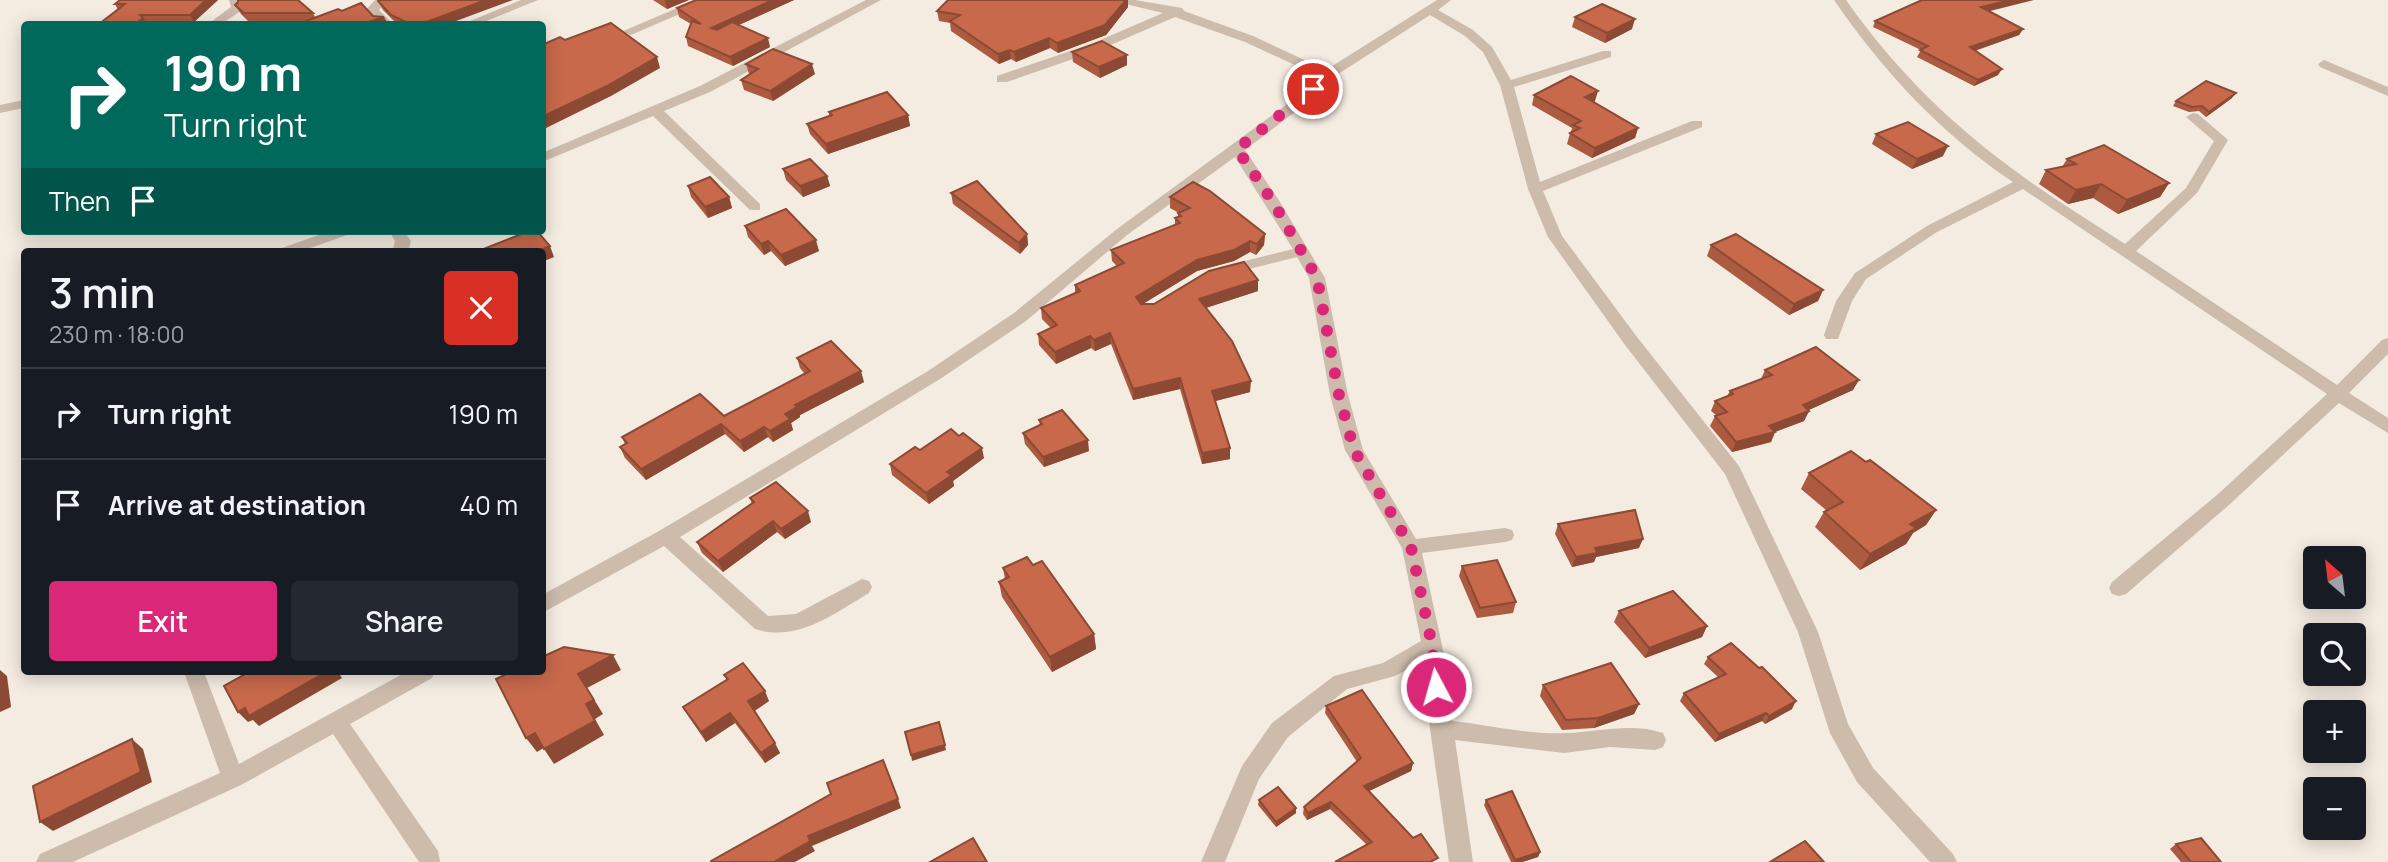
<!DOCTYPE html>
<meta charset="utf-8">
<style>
body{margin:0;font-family:Manrope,sans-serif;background:#242831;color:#f1f3f6;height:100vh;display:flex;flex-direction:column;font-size:26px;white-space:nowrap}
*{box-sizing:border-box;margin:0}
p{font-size:23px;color:#9ea1a6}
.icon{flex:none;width:38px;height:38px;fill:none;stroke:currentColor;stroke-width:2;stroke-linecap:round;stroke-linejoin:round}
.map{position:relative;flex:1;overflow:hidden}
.sheet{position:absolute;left:21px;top:248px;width:525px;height:427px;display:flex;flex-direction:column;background:#171b24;border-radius:7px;box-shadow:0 4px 18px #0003}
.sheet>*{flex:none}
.banner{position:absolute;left:21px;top:21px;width:525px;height:214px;border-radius:7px;box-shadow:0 4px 18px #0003;background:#00695c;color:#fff;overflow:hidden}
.needle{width:46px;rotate:332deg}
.fabs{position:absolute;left:2303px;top:546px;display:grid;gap:14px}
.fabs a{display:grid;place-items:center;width:63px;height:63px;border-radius:7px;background:#171b24;box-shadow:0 4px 18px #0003;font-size:35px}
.pin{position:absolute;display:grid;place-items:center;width:60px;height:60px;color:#fff;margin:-30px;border:4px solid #fff;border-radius:50%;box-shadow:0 2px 7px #0007}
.me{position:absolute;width:77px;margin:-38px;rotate:354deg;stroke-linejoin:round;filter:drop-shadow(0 0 5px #0008)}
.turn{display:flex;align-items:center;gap:24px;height:147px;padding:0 28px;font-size:32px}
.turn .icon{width:91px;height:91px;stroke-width:2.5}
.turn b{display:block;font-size:49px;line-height:60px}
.then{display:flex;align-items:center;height:66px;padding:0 28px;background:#0003;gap:14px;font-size:26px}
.round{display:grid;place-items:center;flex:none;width:74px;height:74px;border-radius:7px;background:#242831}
.summary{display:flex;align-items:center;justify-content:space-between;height:119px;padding:0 28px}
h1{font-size:42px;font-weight:600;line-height:52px}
.cta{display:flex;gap:14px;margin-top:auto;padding:14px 28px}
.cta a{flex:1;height:80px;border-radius:7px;background:#db2777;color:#fff;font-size:28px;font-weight:600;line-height:80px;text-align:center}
.cta a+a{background:#242831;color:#f1f3f6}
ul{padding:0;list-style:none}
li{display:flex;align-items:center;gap:21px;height:91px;padding:0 28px;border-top:2px solid #363941}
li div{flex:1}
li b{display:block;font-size:26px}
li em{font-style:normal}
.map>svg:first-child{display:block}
</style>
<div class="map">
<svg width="2388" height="862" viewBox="0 0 2388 862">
<rect width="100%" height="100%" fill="#f4ebe1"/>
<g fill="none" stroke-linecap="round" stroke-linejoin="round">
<g fill="#cdbbac" fill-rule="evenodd">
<polygon points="229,0 241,0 241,11 221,24 208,24 231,7"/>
<polygon points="375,0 387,0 379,10 393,24 380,24 366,10"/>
<polygon points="521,0 538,0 479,24 463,24"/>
<polygon points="696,0 712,0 631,35 621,32"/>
<polygon points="866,0 881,0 710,92 664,111 760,204 760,210 750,210 653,116 542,162 542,153 700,86"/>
<path d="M1109,0h26l47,8 2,3 69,25 73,34 111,-70h14l-13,10 35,20 19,17 19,33 92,-29h8v6l-97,30 26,95 152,-61h10v6l-159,64 19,45 75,101 102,129 79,166 30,92 25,44 80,86 4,8h-27l-73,-80 -27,-49 -32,-101 -73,-158 -100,-129 -77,-108 -20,-48 -28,-104 -17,-33 -18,-16 -35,-21 -98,63 -28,27 -59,45 35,52 45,76 23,117 15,55 53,89 89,-11 7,2 2,5 -2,5 -7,2 -83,11 20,92 11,76c36,4 76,14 113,12 31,-1 66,-11 97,0l3,7 -3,7 -8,3 -45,-3 -46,6 -109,-13 18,122h-24l-19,-133 -6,-69 -29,16 -48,13 -59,48 -29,42 -34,83h-24l41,-96 30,-43 62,-47 49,-13 38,-22 -19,-93 -57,-98 -15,-55 -21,-117 -12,-21 -72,18 -8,-5 3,-3 73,-18 -58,-92 -108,78 -101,86 -86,58 -260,158 88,79 28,-2 66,-35 7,2 3,6 -3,6c-34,20 -72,50 -114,36l-91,-83 -122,67v-18l117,-64 269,-160 86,-58 103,-84 177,-130 25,-23 -74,-34 -70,-25 -76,33 -92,32h-10v-6l94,-32 72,-31z"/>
<path d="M1834,0h12c45,64 100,120 164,167 37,28 77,52 115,77l61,-56 28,-47 -28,-24 7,-4 5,1 30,26 -31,53 -61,58 201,134 45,-45 6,-2v16l-39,39 39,25v15l-49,-30 -109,101 -104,90 -7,2 -7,-2 -3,-6 3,-6 105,-87 110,-101 -304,-205 -86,43 -71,47 -14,22 -14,38h-12l-2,-4 12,-34 19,-28 72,-47 86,-44c-71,-47 -131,-112 -179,-182z"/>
<polygon points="2324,60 2388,87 2388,96 2320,67 2318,64"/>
<polygon points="24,100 24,108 0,113 0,105"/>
<polygon points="330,231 352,231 350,234 299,252 276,252 279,249"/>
<polygon points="389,231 404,231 411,241 408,252 392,252 395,241"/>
<polygon points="184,672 204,672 239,764 406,672 435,672 432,678 350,724 438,851 440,862 419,862 333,734 241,785 73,862 36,862 40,854 220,773"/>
</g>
</g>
<g fill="#ac5a40">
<polygon points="218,0 194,22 146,22 147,24 99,24 118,10 115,4"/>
<polygon points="653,0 689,0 667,9"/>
<polygon points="696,0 794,0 739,25 770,47 733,66 688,46 686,37 691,24 679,17 677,8"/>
<polygon points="948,0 1128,0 1128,7 1106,35 1058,53 1050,48 1016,62 1011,59 999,64 951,31 950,23 939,21 937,11"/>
<polygon points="378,1 448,24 397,24 383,10"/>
<polygon points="235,5 313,13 315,17 342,11 373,16 302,22 249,22 241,14"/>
<polygon points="1988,11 2023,29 2019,35 1975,51 1998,75 1974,86 1917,57 1921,50 1873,27 1875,21"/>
<polygon points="1575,17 1632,29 1605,43 1572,27"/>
<polygon points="1072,52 1127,55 1127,65 1100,78 1073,62"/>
<polygon points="746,64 815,74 773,101 744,90 741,80 749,74"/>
<polygon points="1534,95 1595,101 1594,102 1638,128 1635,138 1592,158 1567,144 1570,133 1571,132 1572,128 1532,105"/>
<polygon points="2232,98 2206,117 2199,111 2189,112 2173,106 2176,101"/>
<polygon points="829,112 908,115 910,126 828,154 810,134 807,124 829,116"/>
<polygon points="1876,134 1943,156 1912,169 1872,144"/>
<polygon points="2067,159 2169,183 2160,197 2118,214 2093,198 2068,204 2039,184 2046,170 2062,167"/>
<polygon points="783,169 827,176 830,186 803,197 786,180"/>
<polygon points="688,186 729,197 732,208 708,218 691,197"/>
<polygon points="951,193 1027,234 1028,245 1020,254 953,204"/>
<polygon points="1170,197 1265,234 1264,245 1256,255 1250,252 1234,261 1197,271 1143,304 1154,304 1258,291 1206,308 1250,392 1215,401 1230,448 1230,459 1202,464 1180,389 1133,400 1111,344 1095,351 1091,348 1056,364 1039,345 1038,334 1051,328 1042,319 1041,308 1075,293 1075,285 1117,266 1112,261 1111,250 1175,225 1175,218 1178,217 1178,213 1179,213 1170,208"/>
<polygon points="745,226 819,251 785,266 771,251 764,255 748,237"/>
<polygon points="1711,245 1823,290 1818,301 1789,315 1707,256"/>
<polygon points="797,358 864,382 800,415 800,417 791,423 793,430 773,442 768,437 744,452 725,434 646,480 625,458 620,447 625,444 622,437 724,416 805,374 800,368"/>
<polygon points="1765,370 1853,390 1808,410 1809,411 1804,421 1775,432 1771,442 1732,452 1710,426 1715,416 1716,415 1711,411 1715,401 1727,396 1730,391 1761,379"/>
<polygon points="1039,420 1089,451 1044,467 1025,444 1023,433 1040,425"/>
<polygon points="920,450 984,458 953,481 954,486 929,504 892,475 890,464"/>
<polygon points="1866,462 1936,510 1926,525 1913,533 1906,544 1860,570 1815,527 1824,512 1826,510 1801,489 1809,473"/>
<polygon points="750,498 811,522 785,539 777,532 723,572 702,553 697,542 752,504"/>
<polygon points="1558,524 1639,548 1596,557 1594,562 1572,567 1555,534"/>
<polygon points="1462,566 1516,602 1513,613 1477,618 1459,576"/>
<polygon points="1003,568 1094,634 1096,649 1052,672 1002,597 999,582 1005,579"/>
<polygon points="1619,611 1707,626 1702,637 1645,658 1614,622"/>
<polygon points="1708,657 1792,709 1765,724 1762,721 1715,742 1680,701 1684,693 1718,677 1704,664"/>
<polygon points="724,675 769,701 754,711 780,753 765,763 735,723 706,742 689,717 683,707 727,680"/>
<polygon points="1543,685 1639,704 1634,714 1594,728 1562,730 1540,696"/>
<polygon points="1326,706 1413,763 1411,771 1369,791 1413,838 1438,858 1367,845 1330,809 1307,820 1303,814 1304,807 1357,762 1325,713"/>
<polygon points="1259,800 1296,813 1276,827 1258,805"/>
<polygon points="1486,800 1540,852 1538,857 1522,862 1511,862 1484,805"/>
<polygon points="2176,844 2221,862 2181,862 2170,849"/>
</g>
<g fill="#8c4a34">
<polygon points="206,0 218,0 194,22 190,15"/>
<polygon points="486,0 513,0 448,24 421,24"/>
<polygon points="666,0 689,0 667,9 665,1"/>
<polygon points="773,0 794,0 714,36 711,28"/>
<polygon points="1126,0 1128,0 1128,7 1106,35 1058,53 1057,43"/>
<polygon points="2011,0 2034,0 1978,14 1981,7"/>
<polygon points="384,17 388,24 363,24"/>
<polygon points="143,18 147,24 135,24"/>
<polygon points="1635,19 1632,29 1605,43 1607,33"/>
<polygon points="2023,29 2019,35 1967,53 1970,47"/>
<polygon points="768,38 770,47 733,66 730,57"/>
<polygon points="1049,38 1050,48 1016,62 1014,52"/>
<polygon points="1010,50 1011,59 999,64 998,54"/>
<polygon points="1127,55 1127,65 1100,78 1099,67"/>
<polygon points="657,57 660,68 611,96 542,130 542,117"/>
<polygon points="812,64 815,74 773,101 770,91"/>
<polygon points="2002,69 1998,75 1974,86 1978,80"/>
<polygon points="1598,91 1595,101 1583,108 1585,97"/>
<polygon points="2236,93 2232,98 2206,117 2209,112"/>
<polygon points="908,115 910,126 828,154 826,144"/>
<polygon points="1638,128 1635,138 1592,158 1595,148"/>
<polygon points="1948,146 1943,156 1912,169 1917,159"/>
<polygon points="827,176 830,186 803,197 800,186"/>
<polygon points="2169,183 2160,197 2118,214 2127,200"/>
<polygon points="2101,184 2093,198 2068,204 2076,190"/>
<polygon points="729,197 732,208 708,218 705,207"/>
<polygon points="1027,234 1028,245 1020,254 1019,243"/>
<polygon points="1265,234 1264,245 1256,255 1257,244"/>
<polygon points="816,240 819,251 785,266 781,255"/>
<polygon points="768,241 771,251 764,255 761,244"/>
<polygon points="1250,241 1250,252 1234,261 1197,271 1136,308 1136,297 1197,260"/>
<polygon points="550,246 554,257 542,262 542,252 536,252"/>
<polygon points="1258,280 1258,291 1199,310 1199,299"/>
<polygon points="1823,290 1818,301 1789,315 1794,304"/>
<polygon points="1110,333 1111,344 1095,351 1094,340"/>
<polygon points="1090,336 1091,348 1056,364 1055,352"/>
<polygon points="861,371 864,382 800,415 800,417 791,423 793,430 773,442 770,431 785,414 795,405"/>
<polygon points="1180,378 1180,389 1133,400 1133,389"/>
<polygon points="1859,380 1853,390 1798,415 1803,405"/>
<polygon points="1251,381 1250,392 1212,402 1212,391"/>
<polygon points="1809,411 1804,421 1775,432 1771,442 1732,452 1736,442 1769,426"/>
<polygon points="721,424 725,434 646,480 641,469"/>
<polygon points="764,427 768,437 744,452 740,441"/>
<polygon points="1088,440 1089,451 1044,467 1043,457"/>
<polygon points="982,448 984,458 953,481 954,486 929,504 926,493 947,472"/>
<polygon points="1230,448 1230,459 1202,464 1202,453"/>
<polygon points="1936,510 1926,525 1913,533 1906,544 1860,570 1870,554 1910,524"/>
<polygon points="808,511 811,522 785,539 781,529"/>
<polygon points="773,521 777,532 723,572 718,561"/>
<polygon points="1643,539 1639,548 1596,557 1594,562 1572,567 1576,557 1595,548"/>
<polygon points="1707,626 1702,637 1645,658 1649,648"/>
<polygon points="1094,634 1096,649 1052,672 1050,657"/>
<polygon points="613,655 621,670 587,688 603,714 595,719 604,735 554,764 544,749 586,704 578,674"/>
<polygon points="0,670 7,676 11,707 0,712"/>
<polygon points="326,672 338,672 342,678 259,726 253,720 248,722 238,712"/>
<polygon points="765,691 769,701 753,712 748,701"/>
<polygon points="1796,701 1792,709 1765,724 1769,716"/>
<polygon points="1639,704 1634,714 1594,728 1598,718"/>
<polygon points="730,713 735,723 706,742 701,732"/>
<polygon points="1766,713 1762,721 1715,742 1719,734"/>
<polygon points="535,733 545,747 537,752 526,738"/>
<polygon points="132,739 143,749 152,782 53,831 40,822"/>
<polygon points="775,743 780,753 765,763 761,753"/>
<polygon points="945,745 946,750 912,761 911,755"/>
<polygon points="1413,763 1411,771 1363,794 1364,786"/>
<polygon points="898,799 901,808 812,846 815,851 795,862 774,862 808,836"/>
<polygon points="1331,802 1330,809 1307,820 1308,813"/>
<polygon points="1296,808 1296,813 1276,827 1276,822"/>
<polygon points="1540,852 1538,857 1522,862 1514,862 1515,860"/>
</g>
<g fill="#c8694b" stroke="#8c4a34" stroke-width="2">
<polygon points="120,0 206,0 190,15 140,15 143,18 135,24 99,24 125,4 115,4"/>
<polygon points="238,0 298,0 313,13 244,13 235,5 238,2"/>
<polygon points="379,0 486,0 421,24 410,24 391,15 378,1"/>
<polygon points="696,0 773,0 711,28 717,30 732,22 768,38 730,57 686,37 692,21 701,24 677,8"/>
<polygon points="948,0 1126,0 1105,25 1057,43 1049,38 1014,52 1010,50 998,54 950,21 960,15 937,11"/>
<polygon points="1922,0 2011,0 1981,7 2023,29 1970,47 2002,69 1978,80 1920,50 1928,46 1875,21"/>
<polygon points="361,3 373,16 384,17 363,24 298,24 338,9 342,11"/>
<polygon points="1602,4 1635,19 1607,33 1575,17"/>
<polygon points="611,23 657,57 607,86 542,117 542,45 560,37 565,40"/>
<polygon points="1102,41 1127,55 1099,67 1072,52"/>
<polygon points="773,49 812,64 770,91 741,80 758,69 746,64"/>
<polygon points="1571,76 1598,91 1585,97 1638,128 1595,148 1570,133 1580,128 1573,125 1581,121 1534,95"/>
<polygon points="2206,81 2236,93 2209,112 2202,106 2192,107 2176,101"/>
<polygon points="887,92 908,115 826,144 807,124 832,115 829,112"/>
<polygon points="1908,122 1948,146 1917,159 1876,134"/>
<polygon points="2104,145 2169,183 2127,200 2101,184 2076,190 2046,170 2076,164 2067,159"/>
<polygon points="810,159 827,176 800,186 783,169"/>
<polygon points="710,177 729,197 705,207 688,186"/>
<polygon points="977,181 1027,234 1019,243 951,193"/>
<polygon points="1193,182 1210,191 1265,234 1257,244 1250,241 1234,250 1197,260 1136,297 1141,304 1154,304 1209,271 1244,262 1258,280 1199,299 1232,341 1251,381 1212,391 1230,448 1202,453 1180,378 1133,389 1110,333 1094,340 1090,336 1055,352 1038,334 1057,325 1041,308 1080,291 1075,285 1124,263 1111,250 1180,223 1175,218 1181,216 1178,213 1190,208 1170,197"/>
<polygon points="786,209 816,240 781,255 768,241 761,244 745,226"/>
<polygon points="529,231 537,231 550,246 536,252 476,252"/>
<polygon points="1736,234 1823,290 1794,304 1711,245"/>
<polygon points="831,341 861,371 795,405 797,407 785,414 790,419 770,431 764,427 740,441 721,424 641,469 620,447 627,443 622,437 700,394 724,416 810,371 797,358"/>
<polygon points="1816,347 1859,380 1803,405 1809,411 1769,426 1775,432 1736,442 1715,416 1727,412 1715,401 1733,394 1730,391 1772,375 1765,370"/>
<polygon points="1062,410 1088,440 1043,457 1023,433 1042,424 1039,420"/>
<polygon points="951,429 959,436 963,433 982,448 947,472 952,475 926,493 890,464 915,447 920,450"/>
<polygon points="1851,451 1866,462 1870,460 1936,510 1910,524 1916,528 1870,554 1824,512 1843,502 1809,473"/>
<polygon points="776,482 808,511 781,529 773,521 718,561 697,542 754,502 750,498"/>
<polygon points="1635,510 1643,539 1595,548 1597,553 1576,557 1558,524"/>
<polygon points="1027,557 1033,565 1042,561 1094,634 1050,657 999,582 1009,577 1003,568"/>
<polygon points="1497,560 1516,602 1480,608 1462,566"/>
<polygon points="1673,591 1707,626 1649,648 1619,611"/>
<polygon points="1731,643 1759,668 1762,667 1796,701 1769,716 1766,713 1719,734 1684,693 1726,674 1708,657"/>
<polygon points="564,647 613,655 578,674 594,700 586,704 595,721 544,749 535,733 526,738 496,679 511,672 542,672 542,657"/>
<polygon points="743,663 765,691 748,701 775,743 761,753 730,713 701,732 683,707 728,679 724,675"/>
<polygon points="1611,663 1639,704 1598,718 1566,720 1543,685"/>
<polygon points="249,672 326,672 249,716 245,708 238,712 224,686"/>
<polygon points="1362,690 1413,763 1364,786 1413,838 1421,834 1438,858 1430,862 1335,862 1372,842 1331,802 1308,813 1304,807 1361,758 1326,706"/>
<polygon points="939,722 945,745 911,755 905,732"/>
<polygon points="132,739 141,772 40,822 33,786"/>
<polygon points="883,760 898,799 808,836 810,841 774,862 711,862 711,861 831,794 827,783"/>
<polygon points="1278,787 1296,808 1276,822 1259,800"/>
<polygon points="1512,791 1540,852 1515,860 1486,800"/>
<polygon points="973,838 987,862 930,862"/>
<polygon points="2201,838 2221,862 2191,862 2176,844"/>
<polygon points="1805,841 1824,862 1770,862"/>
</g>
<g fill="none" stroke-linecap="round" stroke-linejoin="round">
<polyline stroke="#db2777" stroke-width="12" stroke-dasharray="0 21.6" points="1313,89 1237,149 1273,202 1317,278 1339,395 1354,450 1411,547 1432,645 1436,687"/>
</g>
</svg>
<div class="fabs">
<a><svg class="needle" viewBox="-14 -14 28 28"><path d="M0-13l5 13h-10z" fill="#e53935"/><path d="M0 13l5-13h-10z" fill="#9ea1a6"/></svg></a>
<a><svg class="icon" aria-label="search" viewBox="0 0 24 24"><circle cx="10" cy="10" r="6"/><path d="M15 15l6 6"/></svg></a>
<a>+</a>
<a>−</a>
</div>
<div class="pin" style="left:1313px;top:89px;background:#d93025"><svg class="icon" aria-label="arrive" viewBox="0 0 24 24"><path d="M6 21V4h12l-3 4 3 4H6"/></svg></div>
<svg class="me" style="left:1436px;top:687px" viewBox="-20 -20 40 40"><circle r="17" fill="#db2777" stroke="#fff" stroke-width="3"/><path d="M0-11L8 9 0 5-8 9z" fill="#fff"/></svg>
<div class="banner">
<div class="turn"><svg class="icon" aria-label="right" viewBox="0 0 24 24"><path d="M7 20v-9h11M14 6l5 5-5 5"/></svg><div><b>190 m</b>Turn right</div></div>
<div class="then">Then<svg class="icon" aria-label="arrive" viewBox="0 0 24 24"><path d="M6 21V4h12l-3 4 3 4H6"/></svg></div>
</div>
<section class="sheet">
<div class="summary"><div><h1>3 min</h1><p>230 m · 18:00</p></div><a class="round" style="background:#d93025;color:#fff"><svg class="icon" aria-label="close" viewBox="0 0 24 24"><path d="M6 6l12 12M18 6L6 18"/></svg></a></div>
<ul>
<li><svg class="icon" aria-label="right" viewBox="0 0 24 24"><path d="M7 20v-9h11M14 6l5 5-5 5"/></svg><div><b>Turn right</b></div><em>190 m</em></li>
<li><svg class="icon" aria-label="arrive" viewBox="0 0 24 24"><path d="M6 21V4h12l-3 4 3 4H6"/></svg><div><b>Arrive at destination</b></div><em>40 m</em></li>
</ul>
<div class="cta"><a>Exit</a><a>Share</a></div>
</section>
</div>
